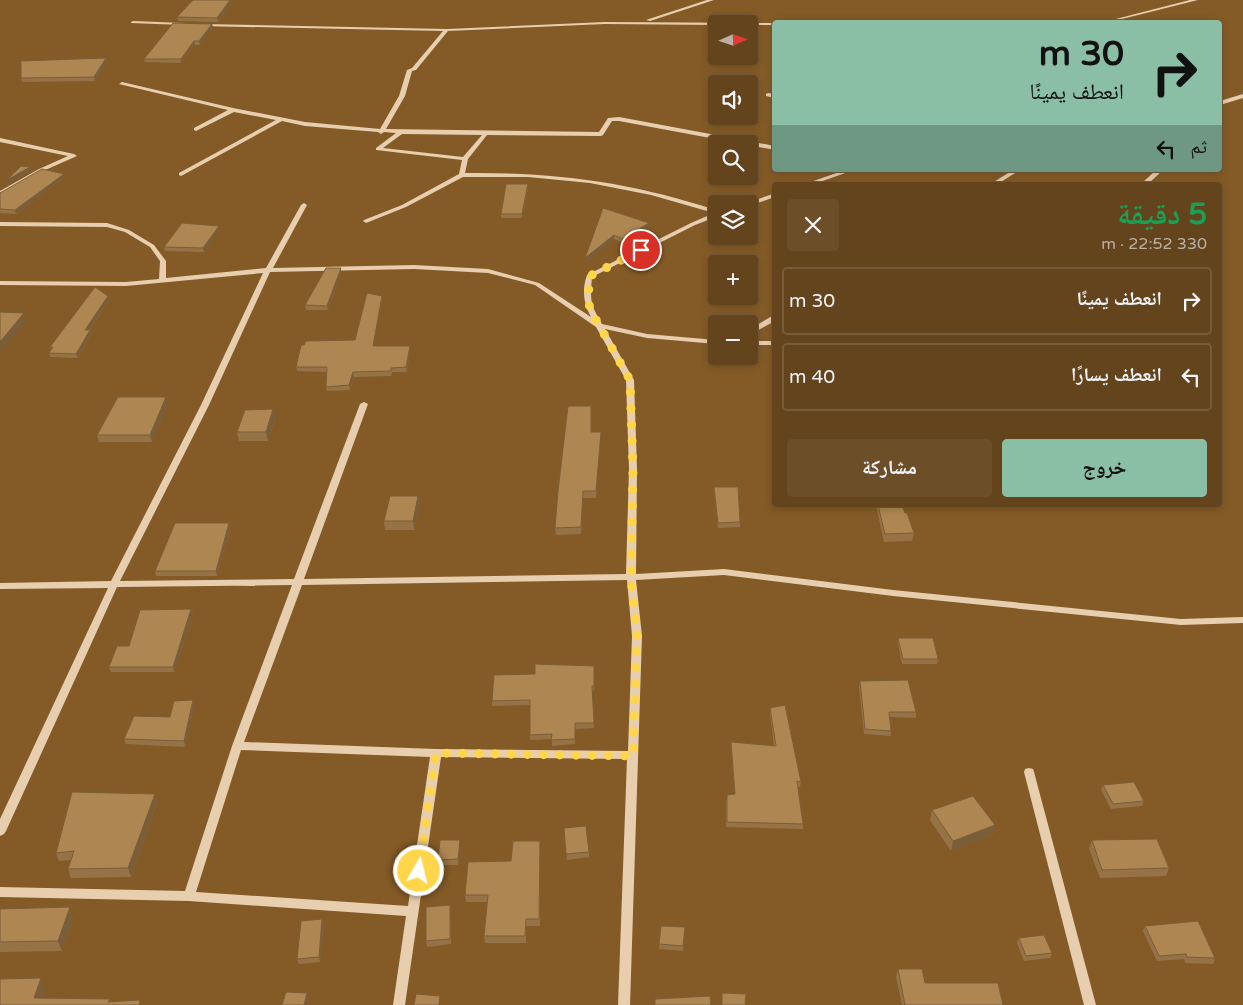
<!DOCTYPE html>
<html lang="ar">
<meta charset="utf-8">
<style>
body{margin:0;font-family:"Varela Round","Noto Naskh Arabic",sans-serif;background:#6c4e29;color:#f1f3f6;direction:rtl;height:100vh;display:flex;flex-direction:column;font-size:19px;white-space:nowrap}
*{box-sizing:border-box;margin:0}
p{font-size:16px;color:#bbb0a3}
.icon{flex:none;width:28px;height:28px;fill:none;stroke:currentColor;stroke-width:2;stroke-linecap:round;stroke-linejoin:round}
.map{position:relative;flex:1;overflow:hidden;direction:ltr}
.drawer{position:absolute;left:772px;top:182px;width:450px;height:325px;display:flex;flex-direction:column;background:#63441c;border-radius:5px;box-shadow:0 2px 8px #0003,0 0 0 1px #775c3b;direction:rtl}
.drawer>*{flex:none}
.guide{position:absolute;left:772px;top:20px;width:450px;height:152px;border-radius:5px;box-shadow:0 2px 8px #0003,0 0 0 1px #775c3b;direction:rtl;background:#8abfa5;color:#111;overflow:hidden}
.needle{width:32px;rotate:87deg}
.fabs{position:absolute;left:708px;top:15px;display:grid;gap:10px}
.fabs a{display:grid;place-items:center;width:50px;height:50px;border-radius:5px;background:#63441c;box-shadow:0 2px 8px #0003,0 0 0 1px #775c3b;font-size:25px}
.pin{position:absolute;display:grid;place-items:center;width:42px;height:42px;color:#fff;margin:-21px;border:2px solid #fff;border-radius:50%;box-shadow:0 1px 5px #0007}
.me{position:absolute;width:55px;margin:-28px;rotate:8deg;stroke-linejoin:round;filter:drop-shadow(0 0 4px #0008)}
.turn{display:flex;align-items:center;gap:18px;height:105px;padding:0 15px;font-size:22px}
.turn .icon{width:65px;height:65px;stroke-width:2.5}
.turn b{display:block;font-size:35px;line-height:42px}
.then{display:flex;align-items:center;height:48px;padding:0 15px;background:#0003;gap:10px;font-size:19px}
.round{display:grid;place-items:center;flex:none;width:52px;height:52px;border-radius:5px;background:#6c4e29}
.headline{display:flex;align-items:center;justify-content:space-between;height:85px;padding:0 15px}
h1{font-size:30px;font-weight:700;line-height:38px;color:#1e9e55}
.cta{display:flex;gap:10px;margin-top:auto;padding:10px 15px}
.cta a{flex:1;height:58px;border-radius:5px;background:#8abfa5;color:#111;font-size:20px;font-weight:700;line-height:58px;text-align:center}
.cta a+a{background:#6c4e29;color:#f1f3f6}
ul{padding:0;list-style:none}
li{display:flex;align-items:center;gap:15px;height:68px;margin:0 10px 8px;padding:0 5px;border:2px solid #775c3b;border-radius:5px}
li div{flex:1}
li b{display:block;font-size:19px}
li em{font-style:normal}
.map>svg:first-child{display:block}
</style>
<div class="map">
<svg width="1243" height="1005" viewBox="0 0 1243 1005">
<rect width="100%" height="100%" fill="#845b26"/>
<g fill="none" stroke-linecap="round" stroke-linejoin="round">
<g fill="#e7ceaf" fill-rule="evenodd">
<polygon points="707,0 714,0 650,21 646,20"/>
<polygon points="1190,0 1198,0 1110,22 1104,22"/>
<polygon points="133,21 183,23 185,24 183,25 131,23 131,22"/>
<path d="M605,22l170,1v2h-26v-1h-33v1l-111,-1 -157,7 -32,39 -4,1 -7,25 -19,33 213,3 9,-14 11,-1 156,29v4l-156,-29h-7l-9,14 -2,1 -114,-1 -19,24 -3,14c91,-1 165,9 251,37v7l-21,8 -103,52c-2,23 -2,27 10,47l45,10 69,6v4l-69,-6 -42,-9 29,51 3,89 -1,105 88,-5 169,21 288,29 62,-2v6l-62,2 -288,-29 -169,-21 -88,5 6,56 -12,369h-12l9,-246 -186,-2 -36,248h-12l13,-89 -217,-15 -189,-4v-10l185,4 47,-145 60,-161 -175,2 -111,244 -2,3 -4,2v-17l108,-231 -108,1v-6l111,-2 90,-176 62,-132 -137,13 -126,-1v-4l126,1 33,-3 1,-18 -10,-14 -25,-15 -18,-5 -107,-1v-4l107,1 22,7 25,15 12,16v17l100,-10 35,-63 3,-2 3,2 -34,63 141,-3 74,4 51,14 52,34c-8,-14 -9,-28 -4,-42l104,-52 23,-10 -63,-18 -61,-12 -62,-6h-65l-57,30 -40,16 -3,-2 1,-1 38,-15 57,-31 3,-14 -86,-10v-2l20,-15 -12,-1 -3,2 -3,-2 -73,-6 -23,-5 -101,55 -2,-1v-2l97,-53 -42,-8 -38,19 -2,-1v-2l34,-18 -109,-26 3,-2 111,26 72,14 75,7 19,-33 8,-26 5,-2 31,-37 -242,-5 -2,-1 2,-1 246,5zM402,134l80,1 -19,22 -80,-9zM414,269l74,4 47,12 61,42 30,53 3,89 -3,105 -322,5 64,-175 -4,-2 -4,2 -66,175 -174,2 89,-176 61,-133zM627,580l5,56 -4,115 -192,-2 -192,-7 58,-157zM241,750l189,7 -22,149 -212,-14z"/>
<polygon points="768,93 775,94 775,98 766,96 766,94"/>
<polygon points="1243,94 1243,98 1220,105 1220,101"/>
<polygon points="0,138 74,154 77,156 43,171 0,196 0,191 39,169 68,156 0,142"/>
<polygon points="845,170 854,170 811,185 802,185"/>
<polygon points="1013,170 1020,170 996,185 989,185"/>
<polygon points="1156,170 1163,170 1147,185 1140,185"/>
<polygon points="775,193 775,197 749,206 749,204 745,204"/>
<polygon points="772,316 775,316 775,321 749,335 749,330"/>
<rect x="749" y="341" width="26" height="4"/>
<polygon points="1029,768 1033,769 1034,772 1096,1005 1084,1005 1024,772 1025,769"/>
</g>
</g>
<g fill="#967347">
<polygon points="193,0 231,0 232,2 218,22 178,21 177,17"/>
<polygon points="212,24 213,28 200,45 195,45 181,63 145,62 144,59"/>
<polygon points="106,58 107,62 95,81 22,82 21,78"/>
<polygon points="64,174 65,177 16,214 0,213 0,193"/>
<polygon points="528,184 528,188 522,218 501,218 501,214"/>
<polygon points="603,208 649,223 649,228 623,243 614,239 585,263"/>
<polygon points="219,226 219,230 204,252 165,251 164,247"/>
<polygon points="341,268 341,272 328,310 306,310 305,305"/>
<polygon points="382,296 382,300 374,346 410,346 410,350 407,372 392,372 391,376 354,377 350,390 327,391 326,387 327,372 297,371 296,367 355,340"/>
<polygon points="109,300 90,330 91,334 78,358 50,357 49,353 51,349 50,347"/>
<polygon points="168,403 152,442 99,442 97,435"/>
<polygon points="273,409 275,419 268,441 239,441 237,432"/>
<polygon points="591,432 601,432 596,498 583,498 581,534 556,535 555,528"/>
<polygon points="714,487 740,522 740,527 718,528 714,492"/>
<polygon points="418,496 419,506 414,530 385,530 384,521"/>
<polygon points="876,505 878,505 905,513 914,533 912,541 884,542"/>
<polygon points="229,523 230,528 217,576 156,576 155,571"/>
<polygon points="191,609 193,615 174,672 111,672 109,667 129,646"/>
<polygon points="898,638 938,659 937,664 902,664 898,643"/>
<polygon points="594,666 594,691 592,691 594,728 575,729 575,744 552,746 552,739 530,740 530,705 492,706 492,701 535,674"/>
<polygon points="860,681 916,712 916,718 890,717 891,731 891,736 864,734 859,686"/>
<polygon points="193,700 194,705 185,747 126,744 124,739 170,717"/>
<polygon points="770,708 801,782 800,787 798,787 803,824 803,829 726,827 726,800 735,794 731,748 731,742 774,746 770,713"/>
<polygon points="1103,785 1144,801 1142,806 1111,809 1101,790"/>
<polygon points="157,802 131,877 71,878 68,869 71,860 59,861 56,853"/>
<polygon points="932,810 995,825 992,835 951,851 930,820"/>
<polygon points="564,833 589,852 589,857 567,860"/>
<polygon points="460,840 460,846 458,865 438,865 438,860"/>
<polygon points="1092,840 1169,868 1166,876 1100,878 1089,849"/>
<polygon points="540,848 540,926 526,926 526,943 485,943 484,936 487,902 466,902 465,895 511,861"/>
<polygon points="450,905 451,944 427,947 426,941"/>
<polygon points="0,909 74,918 62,951 0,952"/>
<polygon points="322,919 323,925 320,962 299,964 297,959"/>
<polygon points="1145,926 1215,958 1213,964 1185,963 1184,959 1157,961 1143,931"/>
<polygon points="685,927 683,951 659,949 659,944"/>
<polygon points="1019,938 1052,953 1050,958 1024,961 1017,943"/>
<polygon points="898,969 925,983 1003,1005 902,1005 896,977"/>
</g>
<g fill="#7a5e39">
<polygon points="230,0 231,0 232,2 218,22 217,18"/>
<polygon points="212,24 213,28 200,45 199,41"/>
<polygon points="194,41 195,45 181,63 181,59"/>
<polygon points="106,58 107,62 95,81 94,77"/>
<polygon points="30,167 31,171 8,184 7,180"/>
<polygon points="64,174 65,177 16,214 15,210"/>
<polygon points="528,184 528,188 522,218 522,214"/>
<polygon points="649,223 649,228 623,243 623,239"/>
<polygon points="219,226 219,230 204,252 203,248"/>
<polygon points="614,235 614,239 585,263 585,258"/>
<polygon points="341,268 341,272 328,310 327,306"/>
<polygon points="108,296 109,300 87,334 85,330"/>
<polygon points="382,296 382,300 374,351 373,346"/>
<polygon points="24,313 26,321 1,352 0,348 0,342"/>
<polygon points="90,330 91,334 78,358 76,354"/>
<polygon points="410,346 410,350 407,372 406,367"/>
<polygon points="353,372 354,377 350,390 349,385"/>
<polygon points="166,397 168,403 152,442 150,435"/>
<polygon points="273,409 275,419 268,441 266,432"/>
<polygon points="601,432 601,439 596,498 596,491"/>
<polygon points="418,496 419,506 414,530 413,521"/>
<polygon points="229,523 230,528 217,576 216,571"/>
<polygon points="191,609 193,615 174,672 173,667"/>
<polygon points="193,700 194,705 185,747 184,741"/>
<polygon points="155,794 157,802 131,877 128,868"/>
<polygon points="995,825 992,835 951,851 953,841"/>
<polygon points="460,840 460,846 458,865 458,859"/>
<polygon points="70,907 74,918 62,951 58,941"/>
<polygon points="322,919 323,925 320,962 319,957"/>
<polygon points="41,978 45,987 39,1005 34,998"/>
<polygon points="307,993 308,998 306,1005 304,1005"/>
</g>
<g fill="#ae8652" stroke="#7a5e39">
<polygon points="193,0 230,0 217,18 177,17"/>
<polygon points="173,23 212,24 199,41 194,41 181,59 144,59"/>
<polygon points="106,58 94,77 21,78 21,61"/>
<polygon points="21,166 30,167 7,180"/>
<polygon points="42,169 64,174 15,210 0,209 0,193"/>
<polygon points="506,184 528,184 522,214 501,214"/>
<polygon points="603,208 649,223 623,239 614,235 585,258"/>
<polygon points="182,223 219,226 203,248 164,247"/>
<polygon points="326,268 341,268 327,306 305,305"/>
<polygon points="95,287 108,296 85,330 90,330 76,354 49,353 53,347 50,347"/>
<polygon points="367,293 382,296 373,346 410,346 406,367 391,368 391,371 353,372 349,385 326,387 327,367 296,367 301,345 304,345 306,341 355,340"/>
<polygon points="0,312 24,313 0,342"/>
<polygon points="118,397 166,397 150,435 97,435"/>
<polygon points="568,406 591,406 591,432 601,432 596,491 583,491 581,527 555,528 558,491"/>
<polygon points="273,409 266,432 237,432 245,410"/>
<polygon points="714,487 738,487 740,522 718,523"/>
<polygon points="390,496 418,496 413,521 384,521"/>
<polygon points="878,505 902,505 905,513 907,513 914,533 885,534"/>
<polygon points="175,523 229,523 216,571 155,571"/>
<polygon points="191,609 173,667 109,667 117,646 129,646 140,610"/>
<polygon points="898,638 933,638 938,659 903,659"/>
<polygon points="535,664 594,666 594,686 592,686 594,723 575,723 575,739 551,740 552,734 530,735 530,700 492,701 494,675 535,674"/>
<polygon points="908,680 916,712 889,712 891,731 865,729 860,681"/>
<polygon points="193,700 184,741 124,739 134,716 170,717 174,701"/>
<polygon points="785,705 801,782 797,781 803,824 727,822 727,795 735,794 731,742 776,746 770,708"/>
<polygon points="1134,782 1144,801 1113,804 1103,785"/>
<polygon points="72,792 155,794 128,868 68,869 74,851 56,853"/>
<polygon points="973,796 995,825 953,841 932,810"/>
<polygon points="586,826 589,852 566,854 564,828"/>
<polygon points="1157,839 1169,868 1102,870 1092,840"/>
<polygon points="440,840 460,840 458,859 438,860"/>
<polygon points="513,841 540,841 539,919 526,919 525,936 484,936 488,895 465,895 468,862 511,861"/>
<polygon points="450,905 450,939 426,941 426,907"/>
<polygon points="70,907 58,941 0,942 0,909"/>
<polygon points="322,919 319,957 297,959 301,921"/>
<polygon points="1198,921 1215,958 1187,957 1186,954 1159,956 1145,926"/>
<polygon points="661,926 685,927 683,946 659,944"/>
<polygon points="1044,935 1052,953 1026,956 1019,938"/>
<polygon points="898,969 922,969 925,983 998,983 1003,1005 900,1005 905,1005"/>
<polygon points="41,978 34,998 110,999 108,1002 140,1000 139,1005 0,1005 0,979"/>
<polygon points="286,992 307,993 304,1005 282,1005"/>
<polygon points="722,993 746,994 745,1005 722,1005"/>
<polygon points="416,994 440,996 439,1005 414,1005"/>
<polygon points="710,996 711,1005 655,1005 655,999"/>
</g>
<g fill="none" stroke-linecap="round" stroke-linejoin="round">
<polyline stroke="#ffd54a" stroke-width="9" stroke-dasharray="0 16.2" points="419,871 436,753 633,756 637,636 631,578 633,469 630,380 590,309 588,298 590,276 641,250"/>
</g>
</svg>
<div class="fabs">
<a><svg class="needle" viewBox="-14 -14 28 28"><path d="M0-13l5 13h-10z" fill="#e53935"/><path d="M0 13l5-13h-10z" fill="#bbb0a3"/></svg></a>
<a><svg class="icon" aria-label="sound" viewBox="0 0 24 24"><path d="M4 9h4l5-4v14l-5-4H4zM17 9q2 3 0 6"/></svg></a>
<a><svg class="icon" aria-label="search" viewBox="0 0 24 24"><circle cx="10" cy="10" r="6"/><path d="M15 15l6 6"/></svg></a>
<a><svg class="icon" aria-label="layers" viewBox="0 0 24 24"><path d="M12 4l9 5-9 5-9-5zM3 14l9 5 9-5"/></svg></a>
<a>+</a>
<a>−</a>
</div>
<div class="pin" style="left:641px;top:250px;background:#d93025"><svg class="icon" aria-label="arrive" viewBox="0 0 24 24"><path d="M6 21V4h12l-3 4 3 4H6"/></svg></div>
<svg class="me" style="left:419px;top:871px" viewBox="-20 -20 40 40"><circle r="17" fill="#ffd54a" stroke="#fff" stroke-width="3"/><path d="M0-11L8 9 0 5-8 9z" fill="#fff"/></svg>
<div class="guide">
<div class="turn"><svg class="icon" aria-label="right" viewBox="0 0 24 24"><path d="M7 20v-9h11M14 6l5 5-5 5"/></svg><div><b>30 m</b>انعطف يمينًا</div></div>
<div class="then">ثم<svg class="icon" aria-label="left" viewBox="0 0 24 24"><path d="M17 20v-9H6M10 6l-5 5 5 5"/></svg></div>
</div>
<section class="drawer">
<div class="headline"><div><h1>5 دقيقة</h1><p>330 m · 22:52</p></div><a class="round"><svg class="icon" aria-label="close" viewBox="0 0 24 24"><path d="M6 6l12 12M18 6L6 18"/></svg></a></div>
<ul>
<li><svg class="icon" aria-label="right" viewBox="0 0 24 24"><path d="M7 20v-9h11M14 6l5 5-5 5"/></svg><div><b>انعطف يمينًا</b></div><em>30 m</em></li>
<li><svg class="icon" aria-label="left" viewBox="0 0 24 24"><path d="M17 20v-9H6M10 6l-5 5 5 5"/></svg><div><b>انعطف يسارًا</b></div><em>40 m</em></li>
</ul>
<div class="cta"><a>خروج</a><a>مشاركة</a></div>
</section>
</div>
